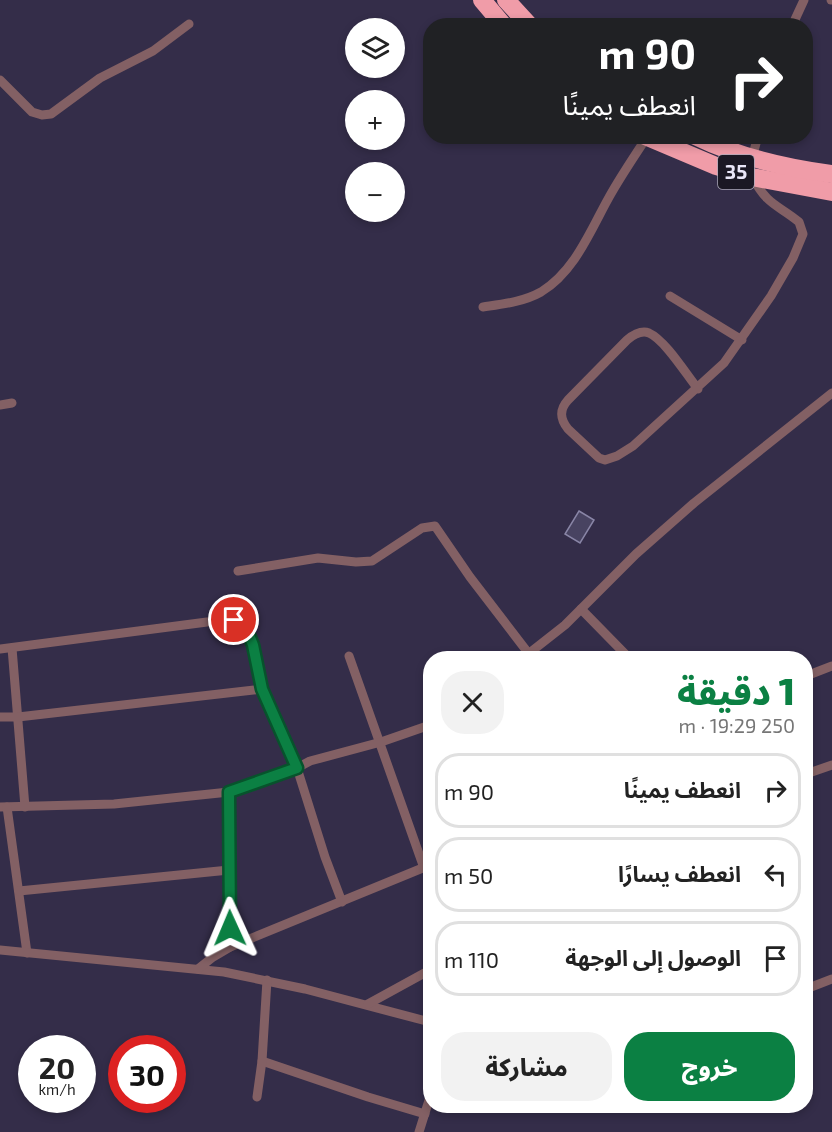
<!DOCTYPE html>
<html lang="ar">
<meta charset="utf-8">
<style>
body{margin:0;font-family:"Exo 2","Noto Sans Arabic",sans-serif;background:#f2f2f2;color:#222;direction:rtl;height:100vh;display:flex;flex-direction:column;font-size:22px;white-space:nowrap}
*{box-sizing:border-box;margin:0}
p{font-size:20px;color:#767676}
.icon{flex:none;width:33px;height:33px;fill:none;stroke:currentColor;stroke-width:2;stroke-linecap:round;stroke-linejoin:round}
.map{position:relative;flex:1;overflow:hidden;direction:ltr}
.panel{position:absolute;left:423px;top:651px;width:390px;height:462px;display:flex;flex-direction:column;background:#fff;border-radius:24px;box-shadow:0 3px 9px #0003;direction:rtl}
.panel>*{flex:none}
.guide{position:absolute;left:423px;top:18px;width:390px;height:126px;border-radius:24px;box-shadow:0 3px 9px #0003;direction:rtl;background:#202124;color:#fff;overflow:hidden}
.tools{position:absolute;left:345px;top:18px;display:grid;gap:12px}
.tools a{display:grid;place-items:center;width:60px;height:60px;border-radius:50%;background:#fff;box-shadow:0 3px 9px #0003;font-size:30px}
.speed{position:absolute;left:18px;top:1035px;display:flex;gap:12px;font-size:30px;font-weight:700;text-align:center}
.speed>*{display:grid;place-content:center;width:78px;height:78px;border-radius:50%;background:#fff;box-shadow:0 3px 9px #0003;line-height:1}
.speed small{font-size:15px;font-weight:400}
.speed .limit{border:9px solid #d22;background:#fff;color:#111}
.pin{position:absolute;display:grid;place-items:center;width:51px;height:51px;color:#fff;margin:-26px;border:3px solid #fff;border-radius:50%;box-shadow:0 2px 6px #0007}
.me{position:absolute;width:66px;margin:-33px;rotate:359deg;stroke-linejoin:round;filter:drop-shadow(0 0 4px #0008)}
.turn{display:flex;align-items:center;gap:21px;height:126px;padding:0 18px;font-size:27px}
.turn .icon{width:78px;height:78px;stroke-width:2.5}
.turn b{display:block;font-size:42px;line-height:51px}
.round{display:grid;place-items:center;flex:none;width:63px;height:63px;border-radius:24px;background:#f2f2f2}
.overview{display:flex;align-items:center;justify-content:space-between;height:102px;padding:0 18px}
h1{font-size:36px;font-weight:800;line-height:45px;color:#0b8043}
.primary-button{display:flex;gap:12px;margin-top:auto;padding:12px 18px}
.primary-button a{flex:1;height:69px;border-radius:24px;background:#0b8043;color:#fff;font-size:24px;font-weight:800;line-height:69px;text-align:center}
.primary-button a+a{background:#f2f2f2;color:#222}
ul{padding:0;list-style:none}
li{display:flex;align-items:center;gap:18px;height:75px;margin:0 12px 9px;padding:0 6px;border:3px solid #e0e0e0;border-radius:24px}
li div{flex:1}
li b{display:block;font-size:22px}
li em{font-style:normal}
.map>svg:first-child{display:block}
</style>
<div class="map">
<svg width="832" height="1132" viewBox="0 0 832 1132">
<rect width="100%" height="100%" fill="#342d49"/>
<polygon fill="#484361" stroke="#8985a6" stroke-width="1.5" points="579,511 594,520 580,543 565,534"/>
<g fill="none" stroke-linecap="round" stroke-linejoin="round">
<g stroke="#836064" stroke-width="9">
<polyline points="831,0 832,0"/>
<polyline points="792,26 804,0"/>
<polyline points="0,80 32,112 42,115 51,114 100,78 153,51 189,24"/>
<polyline points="752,158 758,136"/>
<polyline points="670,296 742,340"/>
<path d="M483,307c20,-3 40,-5 58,-15 36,-22 51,-66 71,-100 11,-19 23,-37 35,-55"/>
<path d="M698,389c-12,-15 -33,-49 -49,-56 -8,-3 -16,2 -22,7l-59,60c-9,10 -8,19 0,29l31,29 6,2 12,-4 16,-10 91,-83 47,-67 22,-38 10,-24 -4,-12c-22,-18 -31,-16 -46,-44"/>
<polyline points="0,405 12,403"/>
<polyline points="238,571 318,558 356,562 372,561 422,528 435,526 470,577 529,654"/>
<polyline points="581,609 629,658"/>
<polyline points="12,648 25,807"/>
<polyline points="0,649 207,622 234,620 247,630 253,645 262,689 297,768 325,857 342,902"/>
<polyline points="349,656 424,868"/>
<polyline points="523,658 565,625 636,554 694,503 832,393"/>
<polyline points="806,676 832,666"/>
<polyline points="0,717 18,717 262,689"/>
<polyline points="806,774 832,765"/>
<polyline points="229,792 230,947"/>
<polyline points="0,807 114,804 229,792 297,768 310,761 381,742 430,725"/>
<polyline points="7,807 27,953"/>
<polyline points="19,891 229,870"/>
<polyline points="0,950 224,972 305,989 430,1022"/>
<polyline points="198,969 213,957 230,947 430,865"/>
<polyline points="806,989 832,979"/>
<polyline points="368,1004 430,970"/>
<polyline points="262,1061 368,1097 425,1114"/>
<polyline points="257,1097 262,1061 267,980"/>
<polyline points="419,1132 430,1097"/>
</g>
<g stroke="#f09ca8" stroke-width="18">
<polyline points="482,0 504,26"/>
<polyline points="506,0 530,26"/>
<polyline points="645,136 716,166 752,177 832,192"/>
<path d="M695,136c43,21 91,32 137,38"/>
</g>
</g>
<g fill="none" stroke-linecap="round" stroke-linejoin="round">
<defs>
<polyline id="route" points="230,928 229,792 297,768 262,689 253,645 247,630 242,624 234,620"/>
</defs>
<use href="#route" stroke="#07532c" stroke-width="15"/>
<use href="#route" stroke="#0b8043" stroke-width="10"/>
</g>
<g text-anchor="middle" stroke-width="4.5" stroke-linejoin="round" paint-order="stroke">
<rect fill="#1b1824" stroke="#aba8b8" stroke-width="1.5" x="718" y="155" width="36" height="34" rx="4.5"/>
<g font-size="20" font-weight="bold" fill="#e9e6f8">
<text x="736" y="179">35</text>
</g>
</g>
</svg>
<div class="tools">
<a><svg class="icon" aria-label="layers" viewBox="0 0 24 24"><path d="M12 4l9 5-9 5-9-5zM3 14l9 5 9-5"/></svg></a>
<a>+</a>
<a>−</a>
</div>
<div class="speed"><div>20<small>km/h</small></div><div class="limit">30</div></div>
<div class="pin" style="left:234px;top:620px;background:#d93025"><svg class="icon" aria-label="arrive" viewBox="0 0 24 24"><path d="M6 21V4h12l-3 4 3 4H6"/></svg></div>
<svg class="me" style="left:230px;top:928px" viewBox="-20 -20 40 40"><path d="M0-17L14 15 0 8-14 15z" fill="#0b8043" stroke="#fff" stroke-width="4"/></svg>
<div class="guide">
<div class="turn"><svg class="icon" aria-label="right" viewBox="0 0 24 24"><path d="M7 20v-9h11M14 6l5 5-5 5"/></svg><div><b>90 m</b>انعطف يمينًا</div></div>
</div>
<section class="panel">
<div class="overview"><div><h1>1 دقيقة</h1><p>250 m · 19:29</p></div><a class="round"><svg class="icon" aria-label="close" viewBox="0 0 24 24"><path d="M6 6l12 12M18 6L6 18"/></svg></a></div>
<ul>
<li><svg class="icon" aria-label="right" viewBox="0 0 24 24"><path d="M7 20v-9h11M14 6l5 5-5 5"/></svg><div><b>انعطف يمينًا</b></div><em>90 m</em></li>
<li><svg class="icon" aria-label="left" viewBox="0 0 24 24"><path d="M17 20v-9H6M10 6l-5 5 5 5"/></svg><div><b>انعطف يسارًا</b></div><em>50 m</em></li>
<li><svg class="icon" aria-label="arrive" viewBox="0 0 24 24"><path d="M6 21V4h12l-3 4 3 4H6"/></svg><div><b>الوصول إلى الوجهة</b></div><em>110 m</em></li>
</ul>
<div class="primary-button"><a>خروج</a><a>مشاركة</a></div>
</section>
</div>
